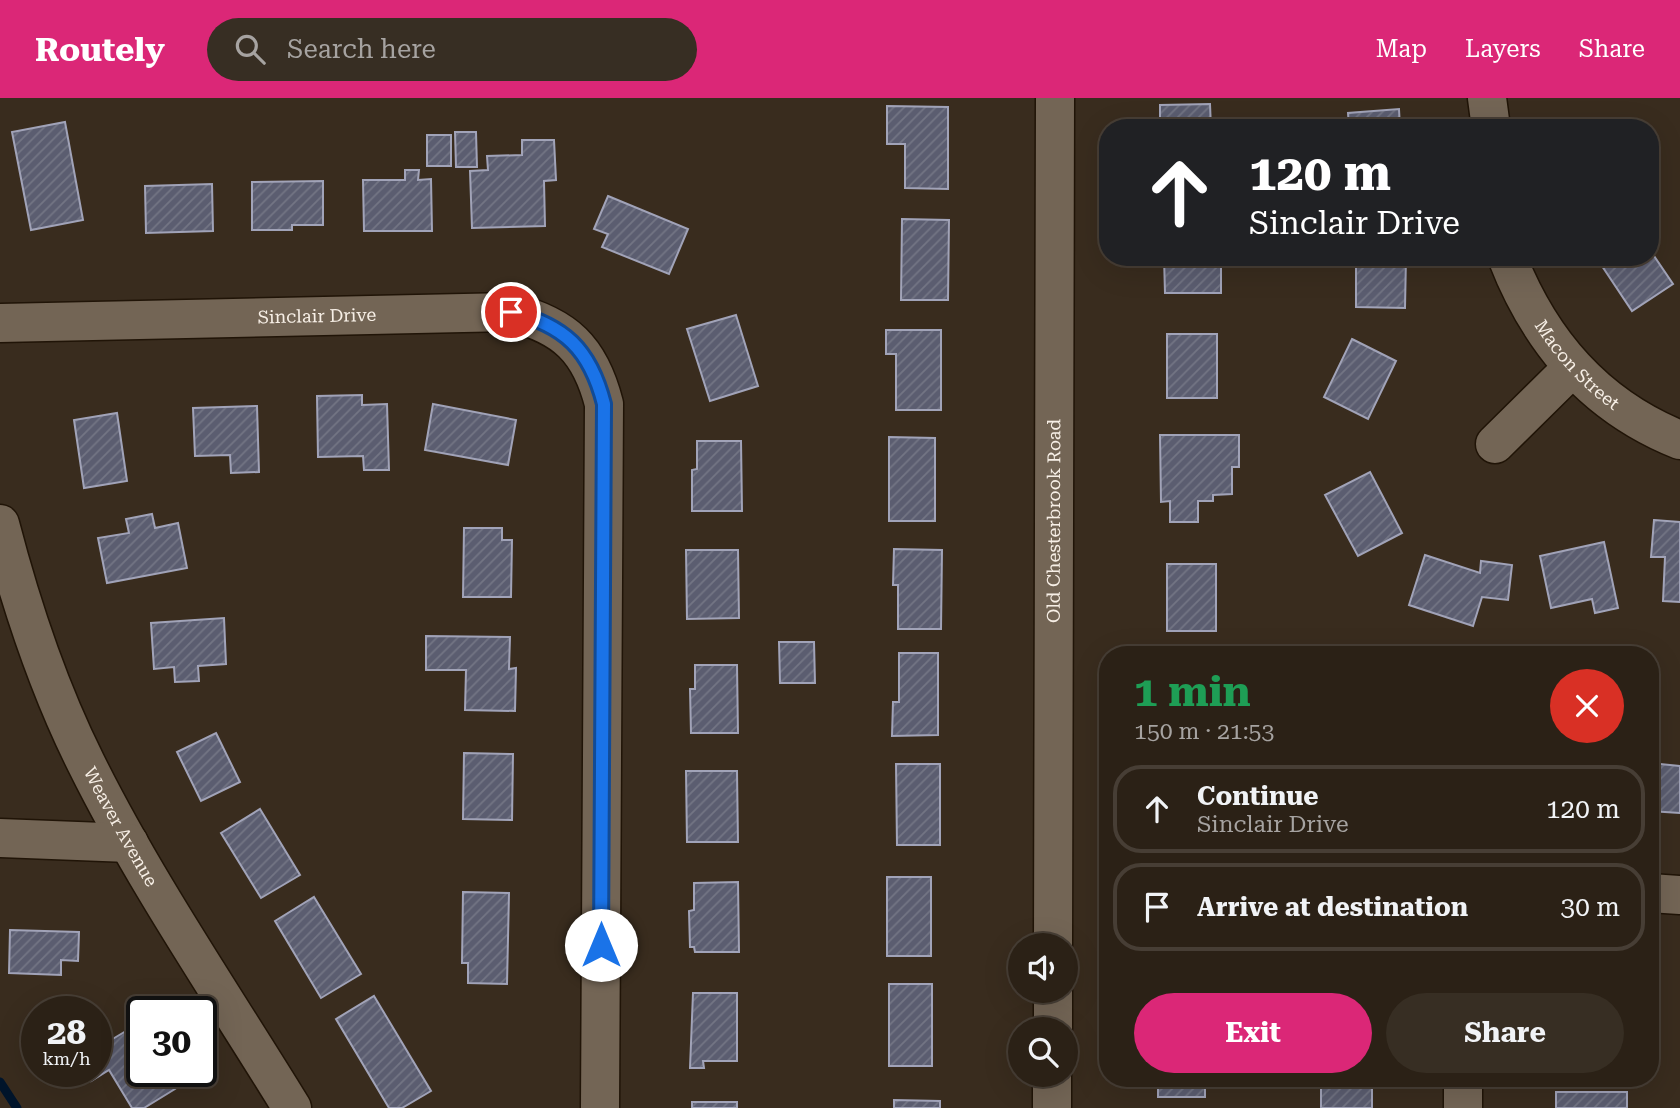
<!DOCTYPE html>
<meta charset="utf-8">
<style>
body{margin:0;font-family:"Roboto Serif",serif;background:#372e23;color:#f1f3f6;height:100vh;display:flex;flex-direction:column;font-size:26px;white-space:nowrap}
*{box-sizing:border-box;margin:0}
p{font-size:23px;color:#a6a3a1}
.icon{flex:none;width:38px;height:38px;fill:none;stroke:currentColor;stroke-width:2;stroke-linecap:round;stroke-linejoin:round}
.map{position:relative;flex:1;overflow:hidden}
.details{position:absolute;left:1099px;top:548px;width:560px;height:441px;display:flex;flex-direction:column;background:#2b2116;border-radius:28px;box-shadow:0 7px 28px #0002,0 0 0 2px #473e35}
.details>*{flex:none}
.top-card{position:absolute;left:1099px;top:21px;width:560px;height:147px;border-radius:28px;box-shadow:0 7px 28px #0002,0 0 0 2px #473e35;background:#202124;color:#fff;overflow:hidden}
.fabs{position:absolute;left:1008px;top:835px;display:grid;gap:14px}
.fabs a{display:grid;place-items:center;width:70px;height:70px;border-radius:50%;background:#2b2116;box-shadow:0 7px 28px #0002,0 0 0 2px #473e35;font-size:35px}
.speed{position:absolute;left:21px;top:898px;display:flex;gap:14px;font-size:35px;font-weight:700;text-align:center}
.speed>*{display:grid;place-content:center;width:91px;height:91px;border-radius:50%;background:#2b2116;box-shadow:0 7px 28px #0002,0 0 0 2px #473e35;line-height:1}
.speed small{font-size:18px;font-weight:400}
.speed .limit{border:4px solid #111;border-radius:10px;background:#fff;color:#111}
.pin{position:absolute;display:grid;place-items:center;width:60px;height:60px;color:#fff;margin:-30px;border:4px solid #fff;border-radius:50%;box-shadow:0 2px 7px #0007}
.me{position:absolute;width:77px;margin:-38px;rotate:0deg;stroke-linejoin:round;filter:drop-shadow(0 0 5px #0008)}
.turn{display:flex;align-items:center;gap:24px;height:147px;padding:0 35px;font-size:32px}
.turn .icon{width:91px;height:91px;stroke-width:2.5}
.turn b{display:block;font-size:49px;line-height:60px}
.round{display:grid;place-items:center;flex:none;width:74px;height:74px;border-radius:37px;background:#372e23}
.head{display:flex;align-items:center;justify-content:space-between;height:119px;padding:0 35px}
h1{font-size:42px;font-weight:700;line-height:52px;color:#1e9e55}
.button{display:flex;gap:14px;margin-top:auto;padding:14px 35px}
.button a{flex:1;height:80px;border-radius:42px;background:#db2777;color:#fff;font-size:28px;font-weight:700;line-height:80px;text-align:center}
.button a+a{background:#372e23;color:#f1f3f6}
ul{padding:0;list-style:none}
li{display:flex;align-items:center;gap:21px;height:88px;margin:0 14px 10px;padding:0 21px;border:4px solid #473e35;border-radius:28px}
li div{flex:1}
li b{display:block;font-size:26px}
li em{font-style:normal}
header{display:flex;align-items:center;gap:42px;box-sizing:border-box;height:98px;padding:0 35px;background:#db2777;color:#fff}
header strong{font-size:33px}
nav{display:flex;gap:38px;margin-inline-start:auto;font-size:24px}
.search{width:490px;height:63px;background:#372e23;display:flex;align-items:center;gap:18px;box-sizing:border-box;padding:0 24px;border-radius:38px;color:#a6a3a1;font-size:26px}
.map>svg:first-child{display:block}
</style>
<header>
<strong>Routely</strong>
<div class="search"><svg class="icon" aria-label="search" viewBox="0 0 24 24"><circle cx="10" cy="10" r="6"/><path d="M15 15l6 6"/></svg>Search here</div>
<nav><a>Map</a><a>Layers</a><a>Share</a></nav>
</header>
<div class="map">
<svg width="1680" height="1010" viewBox="0 0 1680 1010">
<defs>
<pattern id="building-hatch" width="6" height="6" patternUnits="userSpaceOnUse" patternTransform="scale(1.75)"><rect width="6" height="6" fill="#5b5d70"/><path d="M-1 1l2-2M0 6l6-6M5 7l2-2" fill="none" stroke="#737584"/></pattern>
</defs>
<rect width="100%" height="100%" fill="#392c1e"/>
<g fill="none" stroke-linecap="round" stroke-linejoin="round">
<polyline stroke="#00142a" stroke-width="9" points="0,984 17,1010"/>
</g>
<g fill="url(#building-hatch)" stroke="#a1a3b8" stroke-width="2">
<polygon points="1210,6 1211,30 1160,30 1160,7"/>
<polygon points="887,8 948,9 948,91 905,90 905,46 887,46"/>
<polygon points="1399,11 1400,30 1349,30 1348,15"/>
<polygon points="1627,23 1627,30 1575,30 1575,25"/>
<polygon points="65,24 83,122 31,132 12,34"/>
<polygon points="455,34 476,34 477,69 456,69"/>
<rect x="427" y="37" width="24" height="31"/>
<polygon points="522,42 554,42 556,82 544,83 545,128 472,130 470,73 488,72 487,58 522,57"/>
<polygon points="405,72 419,72 418,82 431,81 432,133 364,133 363,82 405,82"/>
<polygon points="323,83 323,127 292,127 292,132 252,132 252,84"/>
<polygon points="212,86 213,133 146,135 145,88"/>
<polygon points="608,98 688,131 669,176 602,149 608,136 594,131"/>
<polygon points="902,121 949,122 948,202 901,202"/>
<polygon points="1650,152 1673,186 1632,213 1596,159 1650,159"/>
<polygon points="1164,159 1221,159 1221,195 1165,195"/>
<polygon points="1356,159 1406,159 1405,210 1356,209"/>
<polygon points="736,217 758,288 710,303 687,231"/>
<polygon points="886,232 941,232 941,312 896,312 896,256 886,256"/>
<rect x="1167" y="236" width="50" height="64"/>
<polygon points="1352,241 1396,263 1368,321 1324,299"/>
<polygon points="362,297 362,307 387,306 389,372 364,372 363,358 318,359 317,298"/>
<polygon points="433,306 516,322 508,367 425,352"/>
<polygon points="257,308 259,374 231,375 230,357 195,358 193,310"/>
<polygon points="117,315 127,383 84,390 74,322"/>
<polygon points="1160,337 1239,337 1239,369 1232,369 1232,396 1213,397 1213,403 1198,403 1198,424 1170,424 1170,403 1161,404"/>
<polygon points="889,339 935,340 935,423 889,423"/>
<polygon points="697,343 741,343 742,413 692,413 692,372 697,371"/>
<polygon points="1370,374 1402,435 1358,458 1325,397"/>
<polygon points="152,416 155,430 178,425 187,470 107,485 98,440 129,435 126,421"/>
<polygon points="1654,422 1680,424 1680,504 1663,503 1665,459 1651,459"/>
<polygon points="464,430 502,430 502,442 512,442 511,499 463,499"/>
<polygon points="1604,444 1618,510 1595,515 1592,501 1551,510 1540,458"/>
<polygon points="894,451 942,452 941,531 898,531 898,487 893,487"/>
<polygon points="686,452 738,452 739,520 687,521"/>
<polygon points="1425,457 1480,475 1481,463 1512,467 1508,502 1482,499 1473,528 1409,507"/>
<rect x="1167" y="466" width="49" height="67"/>
<polygon points="224,520 226,566 198,568 199,583 175,584 174,569 154,571 151,525"/>
<polygon points="426,538 510,539 509,571 516,570 515,613 465,612 466,572 426,572"/>
<polygon points="779,544 814,544 815,585 780,585"/>
<polygon points="899,555 938,555 938,637 892,638 893,604 899,604"/>
<polygon points="695,567 737,567 738,635 691,635 690,591 695,591"/>
<polygon points="216,635 240,684 201,703 177,654"/>
<polygon points="464,655 513,656 512,722 463,721"/>
<polygon points="1650,665 1680,668 1680,715 1650,713"/>
<polygon points="896,666 940,666 940,747 897,747"/>
<polygon points="686,673 737,673 738,744 687,744"/>
<polygon points="260,711 300,777 261,800 221,735"/>
<rect x="887" y="779" width="44" height="79"/>
<polygon points="738,784 739,854 695,854 694,849 690,849 689,813 694,812 694,785"/>
<polygon points="463,794 509,795 507,886 468,885 468,865 462,865"/>
<polygon points="314,799 361,876 321,900 275,823"/>
<polygon points="10,832 79,834 78,863 61,862 61,877 9,875"/>
<rect x="889" y="886" width="43" height="82"/>
<polygon points="693,895 737,895 737,963 703,963 704,970 690,970"/>
<polygon points="374,898 431,993 402,1010 389,1010 336,921"/>
<polygon points="136,927 142,936 142,973 164,973 175,991 144,1010 132,1010 109,972 91,983 85,973 96,973 96,951"/>
<rect x="1158" y="980" width="47" height="19"/>
<rect x="1321" y="980" width="51" height="30"/>
<rect x="1556" y="994" width="71" height="16"/>
<polygon points="894,1002 940,1003 940,1010 894,1010"/>
<rect x="692" y="1004" width="45" height="6"/>
</g>
<g fill="none" stroke-linecap="round" stroke-linejoin="round">
<defs>
<g id="minor">
<polyline points="1487,0 1491,30"/>
<path id="s1" d="M1507,159c33,85 88,149 173,183"/>
<path id="s2" d="M0,225l511,-11c54,14 79,37 93,92l-4,704"/>
<polyline points="1495,346 1572,270"/>
<path id="s3" d="M0,426c21,81 48,163 86,239 59,119 136,231 206,345"/>
<polyline points="0,740 129,745"/>
<polyline points="1650,795 1680,797"/>
<path id="s4" d="M1053,847l2,-847"/>
<polyline points="1053,931 1053,892"/>
<polyline points="1052,1010 1052,976"/>
<polyline points="1463,1010 1463,980"/>
</g>
</defs>
<use href="#minor" stroke="#201407" stroke-width="41"/>
<use href="#minor" stroke="#736555" stroke-width="38"/>
</g>
<g fill="none" stroke-linecap="round" stroke-linejoin="round">
<defs>
<path id="route" d="M511,214c53,13 79,37 93,92l-3,541"/>
</defs>
<use href="#route" stroke="#114b97" stroke-width="18"/>
<use href="#route" stroke="#1a73e8" stroke-width="12"/>
</g>
<g text-anchor="middle" stroke-width="7" stroke-linejoin="round" paint-order="stroke">
<g font-size="18" fill="#f7efe6" stroke="#1b160f">
<text dy="6" stroke="none"><textPath href="#s2" startOffset="317">Sinclair Drive</textPath></text>
<text dy="6" stroke="none"><textPath href="#s1" startOffset="130">Macon Street</textPath></text>
<text dy="6" stroke="none"><textPath href="#s4" startOffset="424">Old Chesterbrook Road</textPath></text>
<text dy="6" stroke="none"><textPath href="#s3" startOffset="327">Weaver Avenue</textPath></text>
</g>
</g>
</svg>
<div class="fabs">
<a><svg class="icon" aria-label="sound" viewBox="0 0 24 24"><path d="M4 9h4l5-4v14l-5-4H4zM17 9q2 3 0 6"/></svg></a>
<a><svg class="icon" aria-label="search" viewBox="0 0 24 24"><circle cx="10" cy="10" r="6"/><path d="M15 15l6 6"/></svg></a>
</div>
<div class="speed"><div>28<small>km/h</small></div><div class="limit">30</div></div>
<div class="pin" style="left:511px;top:214px;background:#d93025"><svg class="icon" aria-label="arrive" viewBox="0 0 24 24"><path d="M6 21V4h12l-3 4 3 4H6"/></svg></div>
<svg class="me" style="left:601px;top:847px" viewBox="-20 -20 40 40"><circle r="19" fill="#fff"/><path d="M0-13L10 11 0 6-10 11z" fill="#1a73e8"/></svg>
<div class="top-card">
<div class="turn"><svg class="icon" aria-label="ahead" viewBox="0 0 24 24"><path d="M12 20V5M6 11l6-6 6 6"/></svg><div><b>120 m</b>Sinclair Drive</div></div>
</div>
<section class="details">
<div class="head"><div><h1>1 min</h1><p>150 m · 21:53</p></div><a class="round" style="background:#d93025;color:#fff"><svg class="icon" aria-label="close" viewBox="0 0 24 24"><path d="M6 6l12 12M18 6L6 18"/></svg></a></div>
<ul>
<li><svg class="icon" aria-label="ahead" viewBox="0 0 24 24"><path d="M12 20V5M6 11l6-6 6 6"/></svg><div><b>Continue</b><p>Sinclair Drive</p></div><em>120 m</em></li>
<li><svg class="icon" aria-label="arrive" viewBox="0 0 24 24"><path d="M6 21V4h12l-3 4 3 4H6"/></svg><div><b>Arrive at destination</b></div><em>30 m</em></li>
</ul>
<div class="button"><a>Exit</a><a>Share</a></div>
</section>
</div>
